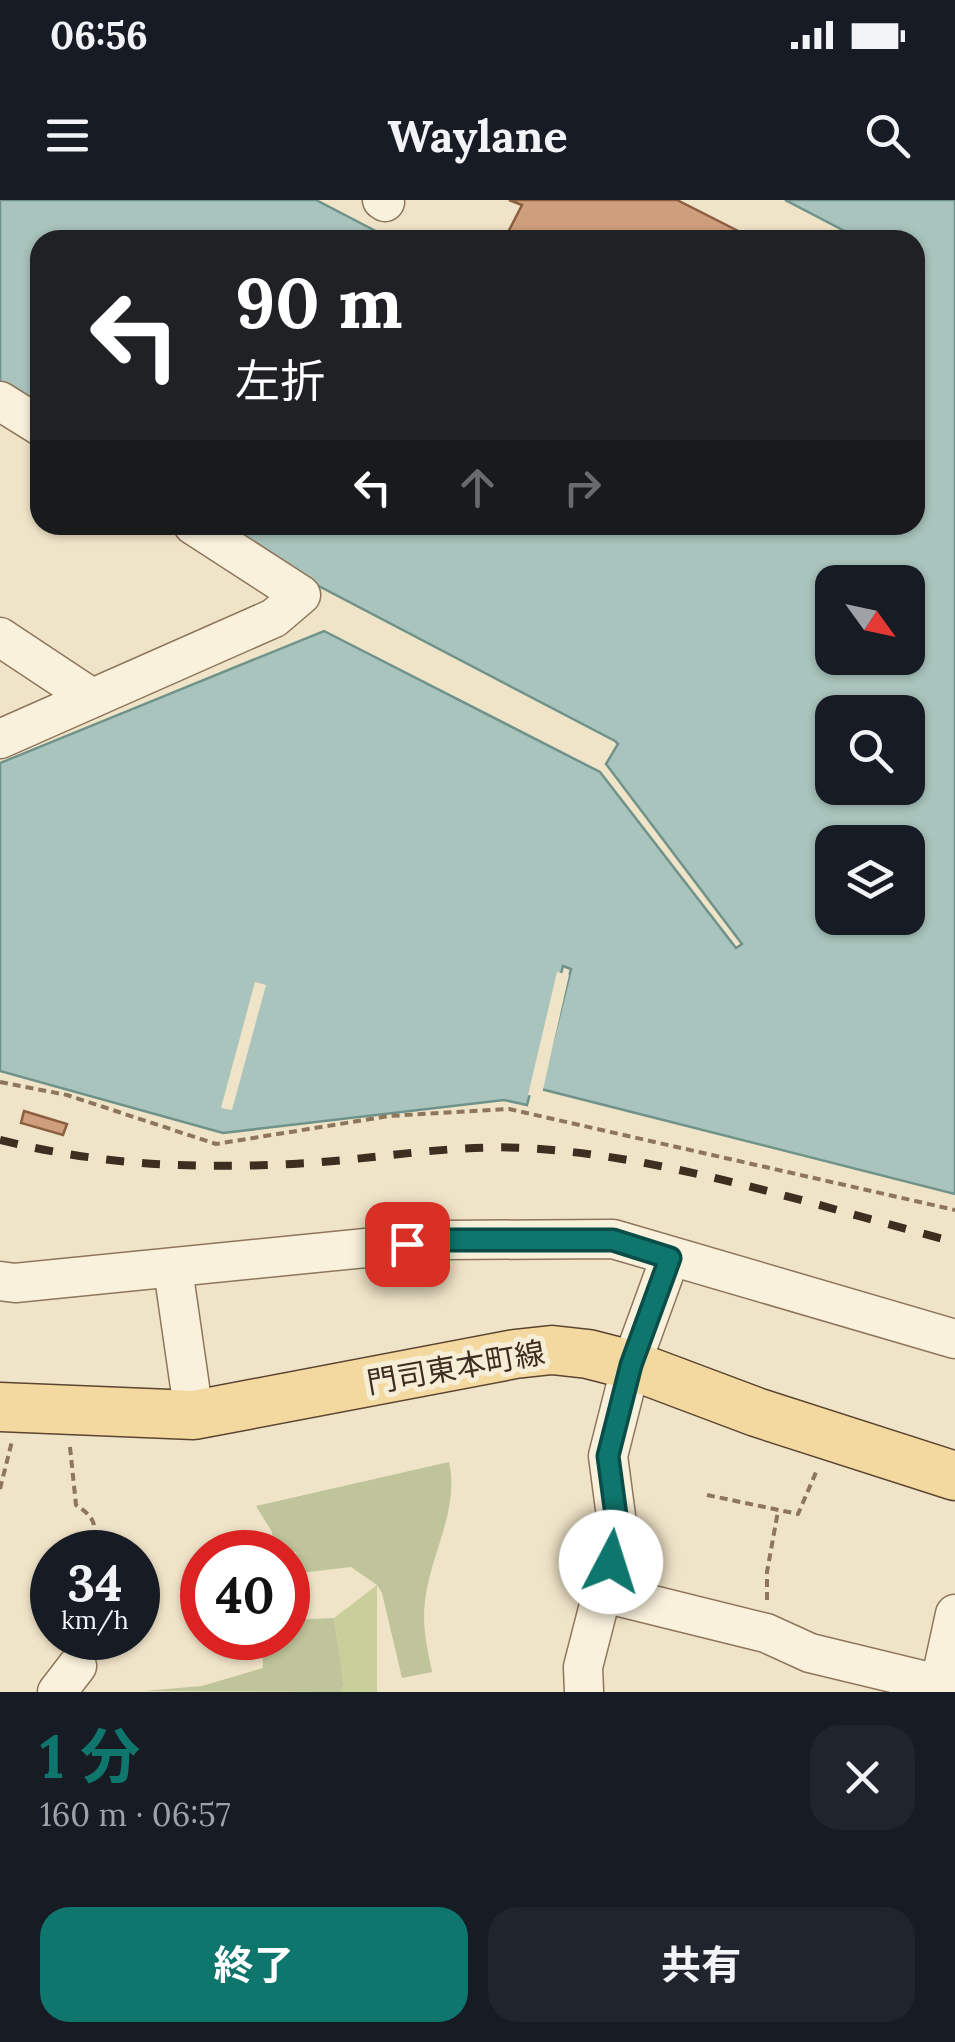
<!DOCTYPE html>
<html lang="ja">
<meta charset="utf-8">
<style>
body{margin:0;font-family:Lora,"Noto Sans JP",serif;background:#20242c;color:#f1f3f6;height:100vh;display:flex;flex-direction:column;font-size:38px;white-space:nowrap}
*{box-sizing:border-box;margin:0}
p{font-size:32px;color:#9ea1a6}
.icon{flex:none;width:55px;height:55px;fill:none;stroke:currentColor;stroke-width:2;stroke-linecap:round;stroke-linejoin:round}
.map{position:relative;height:1492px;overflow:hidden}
.side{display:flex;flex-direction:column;background:#171b24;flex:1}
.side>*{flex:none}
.banner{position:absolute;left:30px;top:30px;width:895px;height:305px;border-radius:30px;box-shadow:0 2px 8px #0004;background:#202124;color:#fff;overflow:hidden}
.needle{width:65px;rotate:123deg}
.tools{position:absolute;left:815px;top:365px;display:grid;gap:20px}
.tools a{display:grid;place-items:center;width:110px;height:110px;border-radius:20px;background:#171b24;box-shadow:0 2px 8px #0004;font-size:50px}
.speed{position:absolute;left:30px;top:1330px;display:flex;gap:20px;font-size:50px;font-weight:700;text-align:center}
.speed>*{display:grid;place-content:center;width:130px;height:130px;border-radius:50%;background:#171b24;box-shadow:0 2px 8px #0004;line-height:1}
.speed small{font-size:25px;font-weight:400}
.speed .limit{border:15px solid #d22;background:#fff;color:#111}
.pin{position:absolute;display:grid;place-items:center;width:85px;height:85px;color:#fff;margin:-42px;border-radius:20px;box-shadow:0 5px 15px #0006}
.me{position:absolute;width:110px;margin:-55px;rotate:5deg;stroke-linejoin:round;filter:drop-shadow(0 0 8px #0008)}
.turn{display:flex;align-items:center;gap:35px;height:210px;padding:0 40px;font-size:45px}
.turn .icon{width:130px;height:130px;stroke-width:2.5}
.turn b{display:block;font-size:70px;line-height:85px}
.lanes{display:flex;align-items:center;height:95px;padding:0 40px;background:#0003;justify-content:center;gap:50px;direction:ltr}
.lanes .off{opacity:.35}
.round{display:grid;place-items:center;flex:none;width:105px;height:105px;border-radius:30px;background:#20242c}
.head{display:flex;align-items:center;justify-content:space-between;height:170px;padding:0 40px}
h1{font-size:60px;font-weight:700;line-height:75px;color:#0f766e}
.primary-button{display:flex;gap:20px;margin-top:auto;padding:20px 40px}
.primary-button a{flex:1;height:115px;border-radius:30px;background:#0f766e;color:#fff;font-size:40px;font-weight:700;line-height:115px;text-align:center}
.primary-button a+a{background:#20242c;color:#f1f3f6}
.status{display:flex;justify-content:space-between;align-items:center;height:70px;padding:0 50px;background:#171b24;direction:ltr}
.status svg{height:28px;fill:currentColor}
header{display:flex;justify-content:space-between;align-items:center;height:130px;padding:0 40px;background:#171b24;font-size:45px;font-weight:700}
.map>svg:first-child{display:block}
</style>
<div class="status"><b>06:56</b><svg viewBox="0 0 49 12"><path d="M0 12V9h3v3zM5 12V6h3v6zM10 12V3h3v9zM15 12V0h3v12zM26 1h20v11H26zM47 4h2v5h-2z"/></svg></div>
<header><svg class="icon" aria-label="menu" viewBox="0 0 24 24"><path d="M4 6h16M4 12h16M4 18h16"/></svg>Waylane<svg class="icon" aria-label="search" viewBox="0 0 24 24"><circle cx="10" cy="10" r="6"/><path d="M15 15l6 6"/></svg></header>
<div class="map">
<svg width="955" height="1492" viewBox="0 0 955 1492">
<rect width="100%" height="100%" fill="#f0e4c8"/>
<polygon fill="#c9cf9b" points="377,1385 377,1492 340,1492 344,1485 334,1418"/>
<g fill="#bfc49a">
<path d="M449,1262c11,47 -19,93 -24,139 -3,25 2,47 7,71l-30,6 -20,-85 -5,-8 -26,-18 -51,6 -4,-21h-21l-3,-20 -16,-26z"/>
<polygon points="334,1418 344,1485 340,1492 144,1491 202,1486 263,1468 262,1438 288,1438 288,1420"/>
</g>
<g fill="#a9c4bc" stroke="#6f938a" stroke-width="2.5" fill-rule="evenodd">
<polygon points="0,0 316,0 393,40 40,40 40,214 0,187"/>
<path d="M785,0h170v994l-414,-105 30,-120 -8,-3 -36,139 -23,-5 -281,33 -223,-62v-308l324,-132 276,141 136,176 6,-4 -136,-180 12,-20 -3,-3 -413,-216h713v-285h-53zM832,382h76v76h-76zM832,512h76v76h-76zM832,642h76v76h-76z"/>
</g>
<g fill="#f0e4c8">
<polygon points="557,772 569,775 542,894 536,890 535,896 528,895"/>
<polygon points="255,782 266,785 232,910 221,908"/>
</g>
<g fill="#cf9f7d" stroke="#8d5f41" stroke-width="2.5">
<polygon points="509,0 677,0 756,40 504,40 522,5"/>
<polygon points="24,911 67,924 63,935 21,923"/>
</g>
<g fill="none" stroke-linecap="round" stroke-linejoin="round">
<defs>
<g id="minor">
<polyline points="382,0 385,2"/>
<polyline points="0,201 40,226"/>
<polyline points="0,437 92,498"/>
<polyline points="0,539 274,418 301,395 193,325"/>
<polyline points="173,1069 194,1215"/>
<polyline points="0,1081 15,1083 446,1040 613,1039 955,1139"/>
<polyline points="604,1393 766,1433 810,1453 955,1488"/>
<polyline points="57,1492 77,1466"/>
<polyline points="584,1492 583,1467 618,1331 608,1256 631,1165 670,1058"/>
<polyline points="938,1492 955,1414"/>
</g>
<polyline id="major" points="0,1207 194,1215 515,1154 552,1150 588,1154 631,1165 756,1212 955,1276"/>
</defs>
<use href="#minor" stroke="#8d765c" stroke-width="41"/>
<use href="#major" stroke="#5b4430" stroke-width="51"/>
<g stroke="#8d765c" stroke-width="4" stroke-dasharray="8 5" stroke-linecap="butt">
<polyline points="0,882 67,895 216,944 389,916 509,909 955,1010"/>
<path d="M70,1247l6,58c23,15 19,22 17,47"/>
<polyline points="0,1289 12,1241"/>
<polyline points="707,1295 798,1314 817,1270"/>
<polyline points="138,1376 138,1379"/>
<polyline points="767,1400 767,1372 778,1311"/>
</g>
<use href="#minor" stroke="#faf1dc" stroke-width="38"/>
<use href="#major" stroke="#f3d9a0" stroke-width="48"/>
<path stroke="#3d2e20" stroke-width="8" stroke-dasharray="18 18" stroke-linecap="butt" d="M0,940c101,25 190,29 293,24 78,-4 156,-20 234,-16 146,9 288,58 428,94"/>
</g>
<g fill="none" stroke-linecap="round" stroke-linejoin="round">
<defs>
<polyline id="route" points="407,1044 446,1040 613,1040 670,1058 631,1165 608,1256 618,1330 611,1362"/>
</defs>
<use href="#route" stroke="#0a4d48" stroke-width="25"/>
<use href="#route" stroke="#0f766e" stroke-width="18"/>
</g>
<g text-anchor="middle" stroke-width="10" stroke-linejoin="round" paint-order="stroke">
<g font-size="30" fill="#3d2e20" stroke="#f7eed8">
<text transform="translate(456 1168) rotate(-10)" y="10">門司東本町線</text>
</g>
</g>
</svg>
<div class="tools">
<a><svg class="needle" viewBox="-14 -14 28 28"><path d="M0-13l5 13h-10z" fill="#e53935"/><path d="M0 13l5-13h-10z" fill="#9ea1a6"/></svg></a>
<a><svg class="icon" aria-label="search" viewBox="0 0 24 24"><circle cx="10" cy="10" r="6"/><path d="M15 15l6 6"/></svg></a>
<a><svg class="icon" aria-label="layers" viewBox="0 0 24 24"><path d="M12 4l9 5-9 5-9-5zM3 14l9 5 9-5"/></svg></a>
</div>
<div class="speed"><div>34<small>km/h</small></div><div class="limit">40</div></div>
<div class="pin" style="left:407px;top:1044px;background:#d93025"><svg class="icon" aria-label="arrive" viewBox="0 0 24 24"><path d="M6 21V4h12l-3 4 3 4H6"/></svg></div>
<svg class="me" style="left:611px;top:1362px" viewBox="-20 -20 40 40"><circle r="19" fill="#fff"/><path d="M0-13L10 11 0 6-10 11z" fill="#0f766e"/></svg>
<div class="banner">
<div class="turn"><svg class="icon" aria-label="left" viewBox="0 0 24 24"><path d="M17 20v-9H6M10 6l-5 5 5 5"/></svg><div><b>90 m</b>左折</div></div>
<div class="lanes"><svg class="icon" aria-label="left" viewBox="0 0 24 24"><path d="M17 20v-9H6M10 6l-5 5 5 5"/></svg><svg class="icon off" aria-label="ahead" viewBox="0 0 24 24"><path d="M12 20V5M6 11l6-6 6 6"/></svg><svg class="icon off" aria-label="right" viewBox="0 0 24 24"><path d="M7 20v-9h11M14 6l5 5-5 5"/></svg></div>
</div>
</div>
<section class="side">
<div class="head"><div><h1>1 分</h1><p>160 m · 06:57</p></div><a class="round"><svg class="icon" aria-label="close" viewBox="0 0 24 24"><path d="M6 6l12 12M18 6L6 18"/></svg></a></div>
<div class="primary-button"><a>終了</a><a>共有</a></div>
</section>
